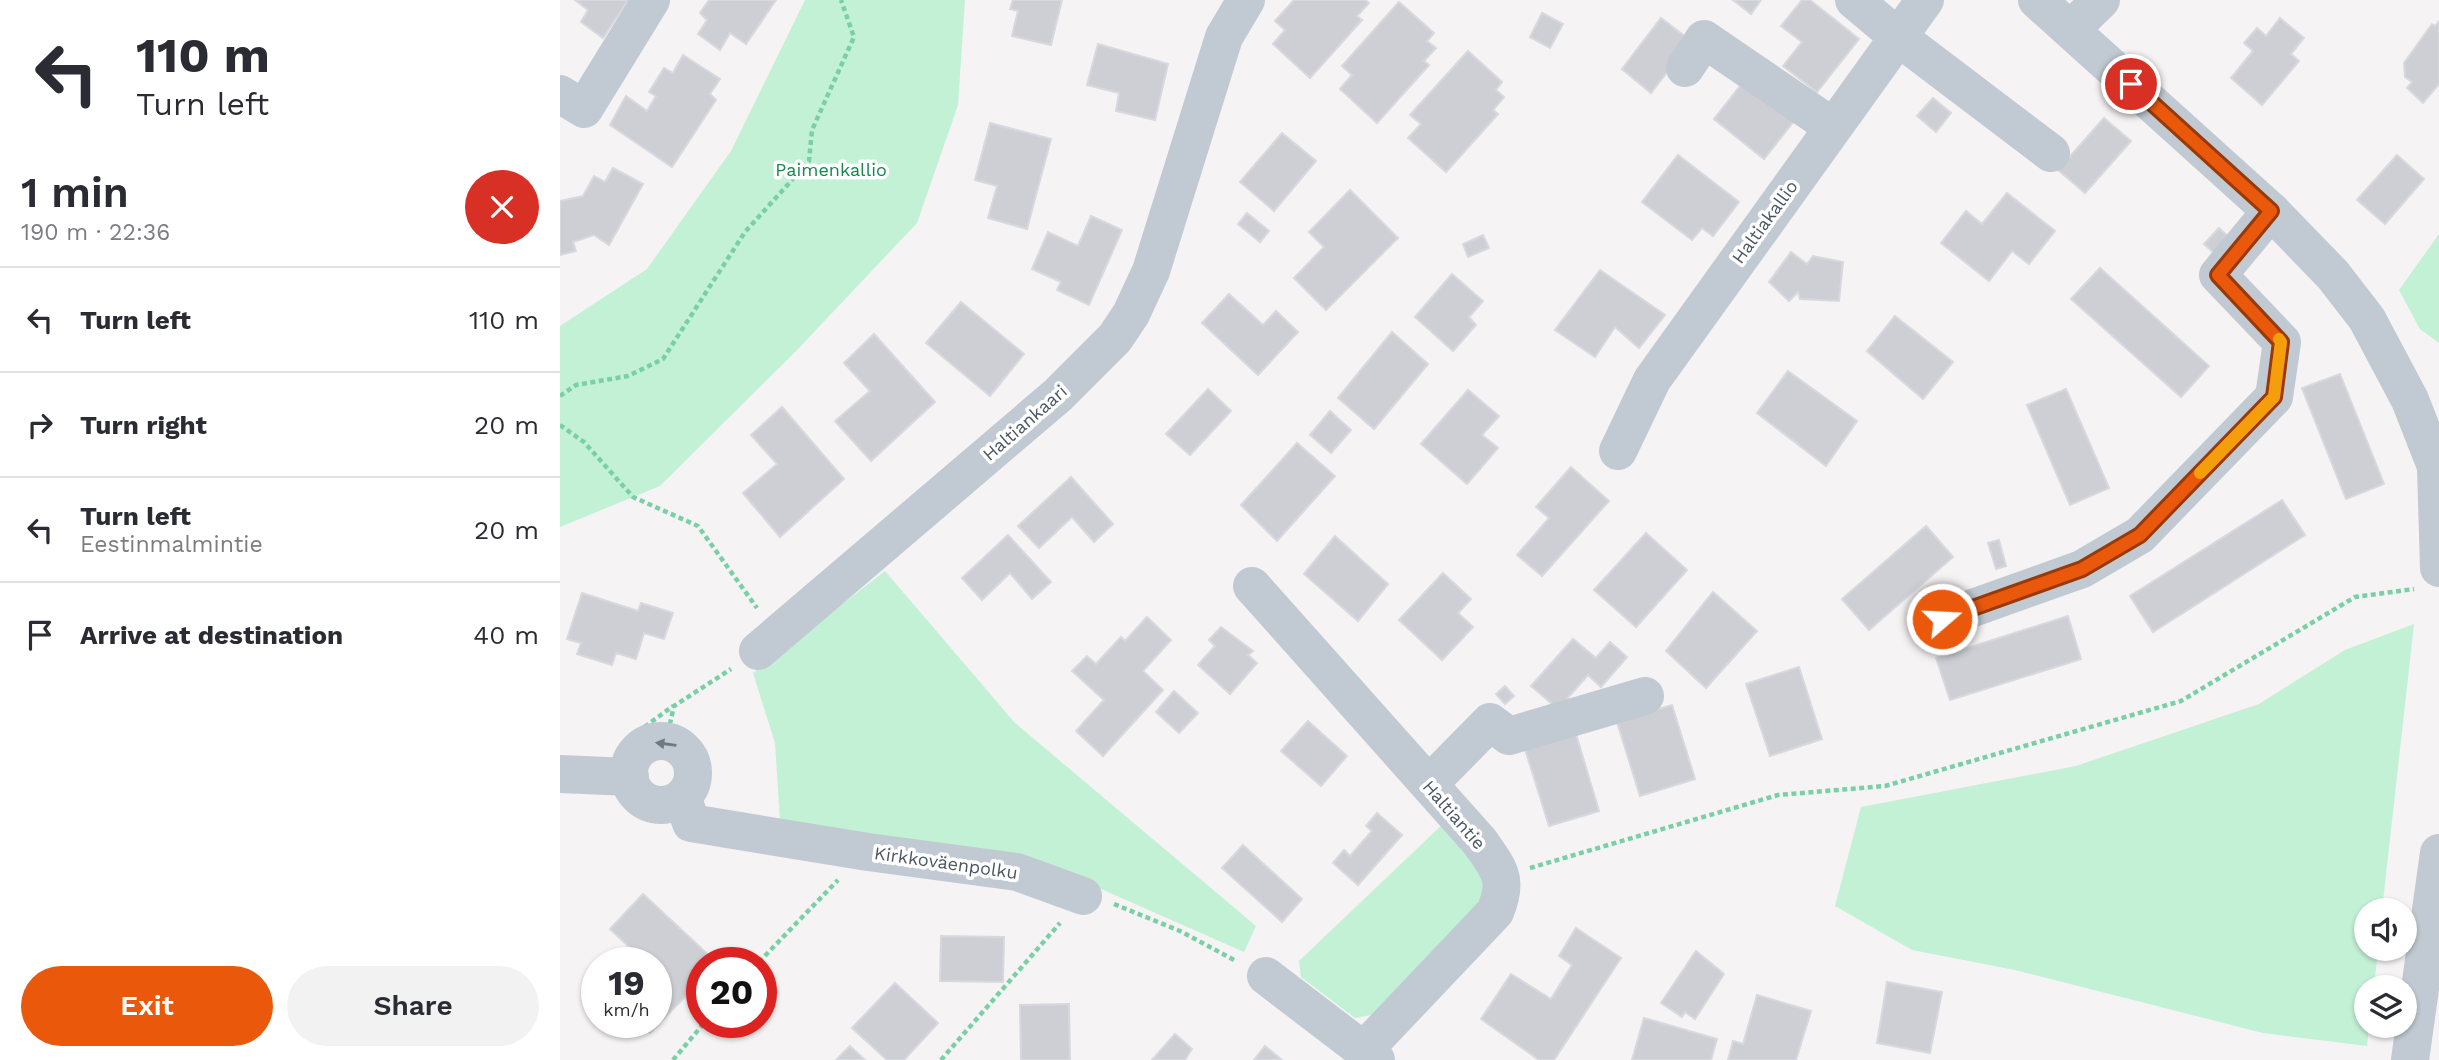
<!DOCTYPE html>
<meta charset="utf-8">
<style>
body{margin:0;font-family:"Work Sans",sans-serif;background:#f2f2f3;color:#2b2b33;height:100vh;display:flex;flex-direction:column;font-size:26px;white-space:nowrap}
*{box-sizing:border-box;margin:0}
p{font-size:23px;color:#7c7c81}
.icon{flex:none;width:38px;height:38px;fill:none;stroke:currentColor;stroke-width:2;stroke-linecap:round;stroke-linejoin:round}
.map{position:relative;flex:1;overflow:hidden}
.side{display:flex;flex-direction:column;background:#fff;width:560px}
.side>*{flex:none}
.hud{background:#fff;color:#2b2b33;overflow:hidden}
.fabs{position:absolute;left:1794px;top:898px;display:grid;gap:14px}
.fabs a{display:grid;place-items:center;width:63px;height:63px;border-radius:50%;background:#fff;box-shadow:0 2px 5px #0004;font-size:35px}
.speed{position:absolute;left:21px;top:947px;display:flex;gap:14px;font-size:35px;font-weight:700;text-align:center}
.speed>*{display:grid;place-content:center;width:91px;height:91px;border-radius:50%;background:#fff;box-shadow:0 2px 5px #0004;line-height:1}
.speed small{font-size:18px;font-weight:400}
.speed .limit{border:10px solid #d22;background:#fff;color:#111}
.pin{position:absolute;display:grid;place-items:center;width:60px;height:60px;color:#fff;margin:-30px;border:4px solid #fff;border-radius:50%;box-shadow:0 2px 7px #0007}
.me{position:absolute;width:77px;margin:-38px;rotate:71deg;stroke-linejoin:round;filter:drop-shadow(0 0 5px #0008)}
.turn{display:flex;align-items:center;gap:24px;height:147px;padding:0 21px;font-size:32px}
.turn .icon{width:91px;height:91px;stroke-width:2.5}
.turn b{display:block;font-size:49px;line-height:60px}
.round{display:grid;place-items:center;flex:none;width:74px;height:74px;border-radius:37px;background:#f2f2f3}
.head{display:flex;align-items:center;justify-content:space-between;height:119px;padding:0 21px}
h1{font-size:42px;font-weight:600;line-height:52px}
.button{display:flex;gap:14px;margin-top:auto;padding:14px 21px}
.button a{flex:1;height:80px;border-radius:42px;background:#ea580c;color:#fff;font-size:28px;font-weight:600;line-height:80px;text-align:center}
.button a+a{background:#f2f2f3;color:#2b2b33}
ul{padding:0;list-style:none}
li{display:flex;align-items:center;gap:21px;height:105px;padding:0 21px;border-top:2px solid #e1e1e2}
li div{flex:1}
li b{display:block;font-size:26px}
li em{font-style:normal}
main{display:flex;flex:1;min-height:0}
.map>svg:first-child{display:block}
</style>
<main>
<section class="side">
<div class="hud">
<div class="turn"><svg class="icon" aria-label="left" viewBox="0 0 24 24"><path d="M17 20v-9H6M10 6l-5 5 5 5"/></svg><div><b>110 m</b>Turn left</div></div>
</div>
<div class="head"><div><h1>1 min</h1><p>190 m · 22:36</p></div><a class="round" style="background:#d93025;color:#fff"><svg class="icon" aria-label="close" viewBox="0 0 24 24"><path d="M6 6l12 12M18 6L6 18"/></svg></a></div>
<ul>
<li><svg class="icon" aria-label="left" viewBox="0 0 24 24"><path d="M17 20v-9H6M10 6l-5 5 5 5"/></svg><div><b>Turn left</b></div><em>110 m</em></li>
<li><svg class="icon" aria-label="right" viewBox="0 0 24 24"><path d="M7 20v-9h11M14 6l5 5-5 5"/></svg><div><b>Turn right</b></div><em>20 m</em></li>
<li><svg class="icon" aria-label="left" viewBox="0 0 24 24"><path d="M17 20v-9H6M10 6l-5 5 5 5"/></svg><div><b>Turn left</b><p>Eestinmalmintie</p></div><em>20 m</em></li>
<li><svg class="icon" aria-label="arrive" viewBox="0 0 24 24"><path d="M6 21V4h12l-3 4 3 4H6"/></svg><div><b>Arrive at destination</b></div><em>40 m</em></li>
</ul>
<div class="button"><a>Exit</a><a>Share</a></div>
</section>
<div class="map">
<svg width="1879" height="1060" viewBox="0 0 1879 1060">
<rect width="100%" height="100%" fill="#f5f3f3"/>
<g fill="#c3f1d5">
<polygon points="245,0 405,0 398,105 357,223 238,349 100,486 0,527 0,326 87,269 171,151"/>
<polygon points="1879,234 1879,343 1860,329 1839,290"/>
<polygon points="325,571 455,723 696,926 684,952 473,859 220,820 215,743 193,673"/>
<polygon points="1854,624 1822,910 1806,910 1806,948 1818,949 1814,987 1806,987 1806,1026 1809,1026 1807,1046 1703,1033 1455,970 1352,950 1275,906 1301,807 1516,766 1699,704 1785,650"/>
<polygon points="884,823 924,870 926,902 827,1012 795,1018 741,977 739,961"/>
</g>
<g fill="#cdcfd5" stroke="#d7d9de" stroke-width="2">
<polygon points="15,0 68,0 43,38 21,22 28,10"/>
<polygon points="149,0 216,0 186,44 170,33 160,50 138,34 147,20 140,13"/>
<polygon points="453,0 502,0 491,45 452,36 458,11 450,9"/>
<polygon points="734,0 805,0 809,3 797,16 802,20 750,78 713,44 725,30 715,21"/>
<polygon points="1173,0 1201,0 1191,14"/>
<polygon points="1242,0 1250,0 1299,39 1257,92 1223,66 1242,42 1221,26"/>
<polygon points="839,2 874,33 867,41 876,48 864,61 869,65 817,123 780,89 792,75 782,66"/>
<polygon points="982,13 1003,24 990,48 970,37"/>
<polygon points="1101,18 1131,41 1091,93 1062,69"/>
<polygon points="1720,18 1744,38 1731,54 1739,61 1702,105 1671,78 1693,51 1684,43 1697,28 1706,36"/>
<polygon points="1879,21 1879,84 1863,103 1847,88 1852,82 1845,77 1844,63 1872,24 1875,26"/>
<polygon points="538,44 608,64 595,120 556,111 559,93 527,85"/>
<polygon points="908,51 942,82 936,90 944,97 933,110 938,114 886,172 848,138 861,124 850,115"/>
<polygon points="123,55 160,79 150,94 156,100 112,167 50,125 66,96 87,111 96,96 89,92 104,68 113,73"/>
<polygon points="1188,76 1238,116 1204,159 1154,119"/>
<polygon points="1373,98 1391,113 1376,132 1357,116"/>
<polygon points="1544,118 1571,141 1525,193 1498,170"/>
<polygon points="430,123 491,139 467,229 428,218 437,186 415,180"/>
<polygon points="722,133 756,161 714,211 680,182"/>
<polygon points="1118,155 1179,202 1153,236 1142,228 1132,240 1082,202"/>
<polygon points="1837,155 1864,179 1825,224 1797,200"/>
<polygon points="53,168 83,184 49,245 34,235 13,242 16,251 0,255 0,201 23,196 34,176 45,182"/>
<polygon points="790,190 838,238 766,310 734,278 764,247 749,232"/>
<polygon points="1447,193 1495,231 1469,264 1452,251 1429,281 1381,243 1406,211 1422,224"/>
<polygon points="687,213 709,231 700,242 678,224"/>
<polygon points="531,216 562,230 529,305 497,290 501,282 472,269 488,232 518,246"/>
<polygon points="1659,228 1671,239 1656,255 1644,244"/>
<polygon points="923,235 929,248 908,257 903,244"/>
<polygon points="1231,252 1247,264 1253,256 1283,262 1279,301 1240,299 1238,292 1229,301 1209,282"/>
<polygon points="1540,268 1649,366 1621,397 1511,299"/>
<polygon points="1040,270 1105,315 1079,348 1055,327 1035,357 995,330"/>
<polygon points="892,274 923,301 909,317 916,325 893,351 855,317"/>
<polygon points="669,294 703,325 716,311 738,332 698,375 642,323"/>
<polygon points="401,302 464,354 430,396 366,343"/>
<polygon points="1335,316 1393,362 1363,399 1307,351"/>
<polygon points="832,332 868,364 814,429 778,398"/>
<polygon points="314,334 375,402 311,461 275,421 310,391 284,363"/>
<polygon points="1228,371 1297,421 1266,466 1197,413"/>
<polygon points="1780,374 1824,484 1786,499 1742,388"/>
<polygon points="648,389 671,411 630,455 606,434"/>
<polygon points="1506,389 1549,488 1510,505 1467,405"/>
<polygon points="908,390 939,416 922,435 938,448 907,484 861,444"/>
<polygon points="222,407 284,479 220,537 183,493 217,464 191,435"/>
<polygon points="770,411 791,430 771,453 750,435"/>
<polygon points="737,443 775,476 717,541 681,505"/>
<polygon points="1011,467 1049,501 982,576 957,555 989,518 976,507"/>
<polygon points="511,477 553,524 534,542 512,517 479,548 458,526"/>
<polygon points="1722,500 1745,535 1593,632 1570,596"/>
<polygon points="1366,526 1393,557 1309,630 1282,599"/>
<polygon points="1086,533 1127,570 1076,627 1034,590"/>
<polygon points="448,535 491,582 472,599 450,573 422,600 402,578"/>
<polygon points="775,536 828,584 798,621 744,574"/>
<polygon points="1439,540 1446,566 1436,569 1428,543"/>
<polygon points="883,573 911,599 898,613 913,627 882,660 839,620"/>
<polygon points="1153,592 1197,631 1146,688 1106,651"/>
<polygon points="22,593 78,611 81,603 113,613 104,639 84,633 76,659 56,653 52,665 17,654 21,643 7,639"/>
<polygon points="1508,616 1521,659 1390,700 1376,658"/>
<polygon points="587,617 611,640 583,671 603,690 543,756 516,731 544,700 512,671 527,656 536,664 561,637 565,641"/>
<polygon points="661,627 693,651 688,655 697,663 670,694 638,665 655,646 649,640"/>
<polygon points="1013,639 1036,658 1050,642 1067,657 1041,687 1028,675 998,709 971,686"/>
<polygon points="1239,667 1262,739 1210,756 1186,684"/>
<polygon points="945,686 954,696 945,704 936,694"/>
<polygon points="614,691 638,713 619,733 596,712"/>
<polygon points="1112,705 1135,779 1080,796 1057,722"/>
<polygon points="748,721 787,756 761,786 721,751"/>
<polygon points="1016,734 1039,811 989,826 965,749"/>
<polygon points="817,813 842,835 798,885 773,863 784,850 790,856 812,831 806,826"/>
<polygon points="683,845 742,899 722,922 662,868"/>
<polygon points="83,894 156,962 142,962 142,979 90,1033 78,1022 96,1022 96,962 85,962 50,929"/>
<polygon points="1016,928 1061,958 994,1060 979,1060 921,1019 951,974 991,999 1012,965 999,956"/>
<polygon points="381,936 444,937 443,982 380,981"/>
<polygon points="1136,951 1164,974 1135,1019 1125,1012 1122,1017 1101,1003"/>
<polygon points="1327,982 1382,992 1370,1053 1317,1043"/>
<polygon points="335,983 378,1023 344,1060 327,1060 292,1028"/>
<polygon points="1197,995 1251,1011 1236,1060 1168,1060 1173,1041 1183,1044"/>
<polygon points="509,1004 510,1060 461,1060 460,1005"/>
<polygon points="1084,1018 1157,1039 1151,1060 1072,1060"/>
<polygon points="615,1034 632,1049 625,1060 592,1060"/>
<polygon points="290,1046 305,1060 276,1060"/>
<polygon points="705,1046 722,1060 694,1060"/>
</g>
<g fill="none" stroke-linecap="round" stroke-linejoin="round">
<g stroke="#7ad0a6" stroke-width="4.5" stroke-dasharray="5 3.5" stroke-linecap="butt">
<polyline points="0,396 16,385 68,376 103,359 185,232 249,161 252,130 294,37 281,0"/>
<polyline points="0,425 24,442 73,497 138,526 197,608"/>
<polyline points="106,741 114,706 171,669"/>
<polyline points="64,742 113,706"/>
<polyline points="75,811 96,818"/>
<polyline points="970,868 1218,795 1325,786 1621,701 1795,597 1854,589"/>
<polyline points="554,904 620,931 676,961"/>
<polyline points="199,962 278,880"/>
<polyline points="113,1060 145,1022"/>
<polyline points="381,1060 500,923"/>
</g>
<g stroke="#c1cad2" stroke-width="38">
<polyline points="1294,0 1338,37 1491,153"/>
<polyline points="1477,0 1711,211 1773,275 1807,319 1850,400 1879,474"/>
<polyline points="1511,29 1541,0"/>
<polyline points="1125,68 1144,39 1273,127"/>
<polyline points="0,94 24,109 91,0"/>
<polyline points="1058,451 1092,380 1365,0"/>
<polyline points="1876,469 1879,568"/>
<path d="M692,586l228,256c19,28 29,36 15,70l-131,138"/>
<polyline points="1382,619 1522,569 1580,535 1714,397 1722,342 1658,275 1711,211"/>
<polyline points="198,651 498,395 555,338 571,314 591,271 664,37 686,0"/>
<circle cx="101" cy="773" r="32"/>
<polyline points="0,774 70,777"/>
<polyline points="869,784 930,722 949,736 1085,696"/>
<polyline points="123,798 131,823 308,852 457,872 523,896"/>
<polyline points="706,976 816,1060"/>
<polyline points="1850,1060 1879,853"/>
</g>
</g>
<defs><path id="oneway-solid" d="M-6-.8H1V-3.2L6.5 0L1 3.2V.8H-6Z" transform="scale(1.75)"/></defs>
<use fill="#6e7983" href="#oneway-solid" transform="translate(106 744) rotate(-172)"/>
<g fill="none" stroke-linecap="round" stroke-linejoin="round">
<defs>
<polyline id="route" points="1382,619 1522,569 1580,535 1714,397 1721,342 1658,275 1711,211 1571,84"/>
</defs>
<use href="#route" stroke="#983908" stroke-width="18"/>
<use href="#route" stroke="#ea580c" stroke-width="12"/>
<polyline stroke="#f59e0b" stroke-width="12" points="1640,473 1714,397 1721,342 1719,339"/>
</g>
<g text-anchor="middle" stroke-width="7" stroke-linejoin="round" paint-order="stroke">
<g font-size="18" fill="#17864f" stroke="#fff">
<text x="271" y="176">Paimenkallio</text>
</g>
<g font-size="18" fill="#4a5661" stroke="#fff">
<text transform="translate(1205 222) rotate(-54)" y="6">Haltiakallio</text>
<text transform="translate(465 423) rotate(-41)" y="6">Haltiankaari</text>
<text transform="translate(894 815) rotate(49)" y="6">Haltiantie</text>
<text transform="translate(386 863) rotate(8)" y="6">Kirkkoväenpolku</text>
</g>
</g>
</svg>
<div class="fabs">
<a><svg class="icon" aria-label="sound" viewBox="0 0 24 24"><path d="M4 9h4l5-4v14l-5-4H4zM17 9q2 3 0 6"/></svg></a>
<a><svg class="icon" aria-label="layers" viewBox="0 0 24 24"><path d="M12 4l9 5-9 5-9-5zM3 14l9 5 9-5"/></svg></a>
</div>
<div class="speed"><div>19<small>km/h</small></div><div class="limit">20</div></div>
<div class="pin" style="left:1571px;top:84px;background:#d93025"><svg class="icon" aria-label="arrive" viewBox="0 0 24 24"><path d="M6 21V4h12l-3 4 3 4H6"/></svg></div>
<svg class="me" style="left:1382px;top:619px" viewBox="-20 -20 40 40"><circle r="17" fill="#ea580c" stroke="#fff" stroke-width="3"/><path d="M0-11L8 9 0 5-8 9z" fill="#fff"/></svg>
</div>
</main>
